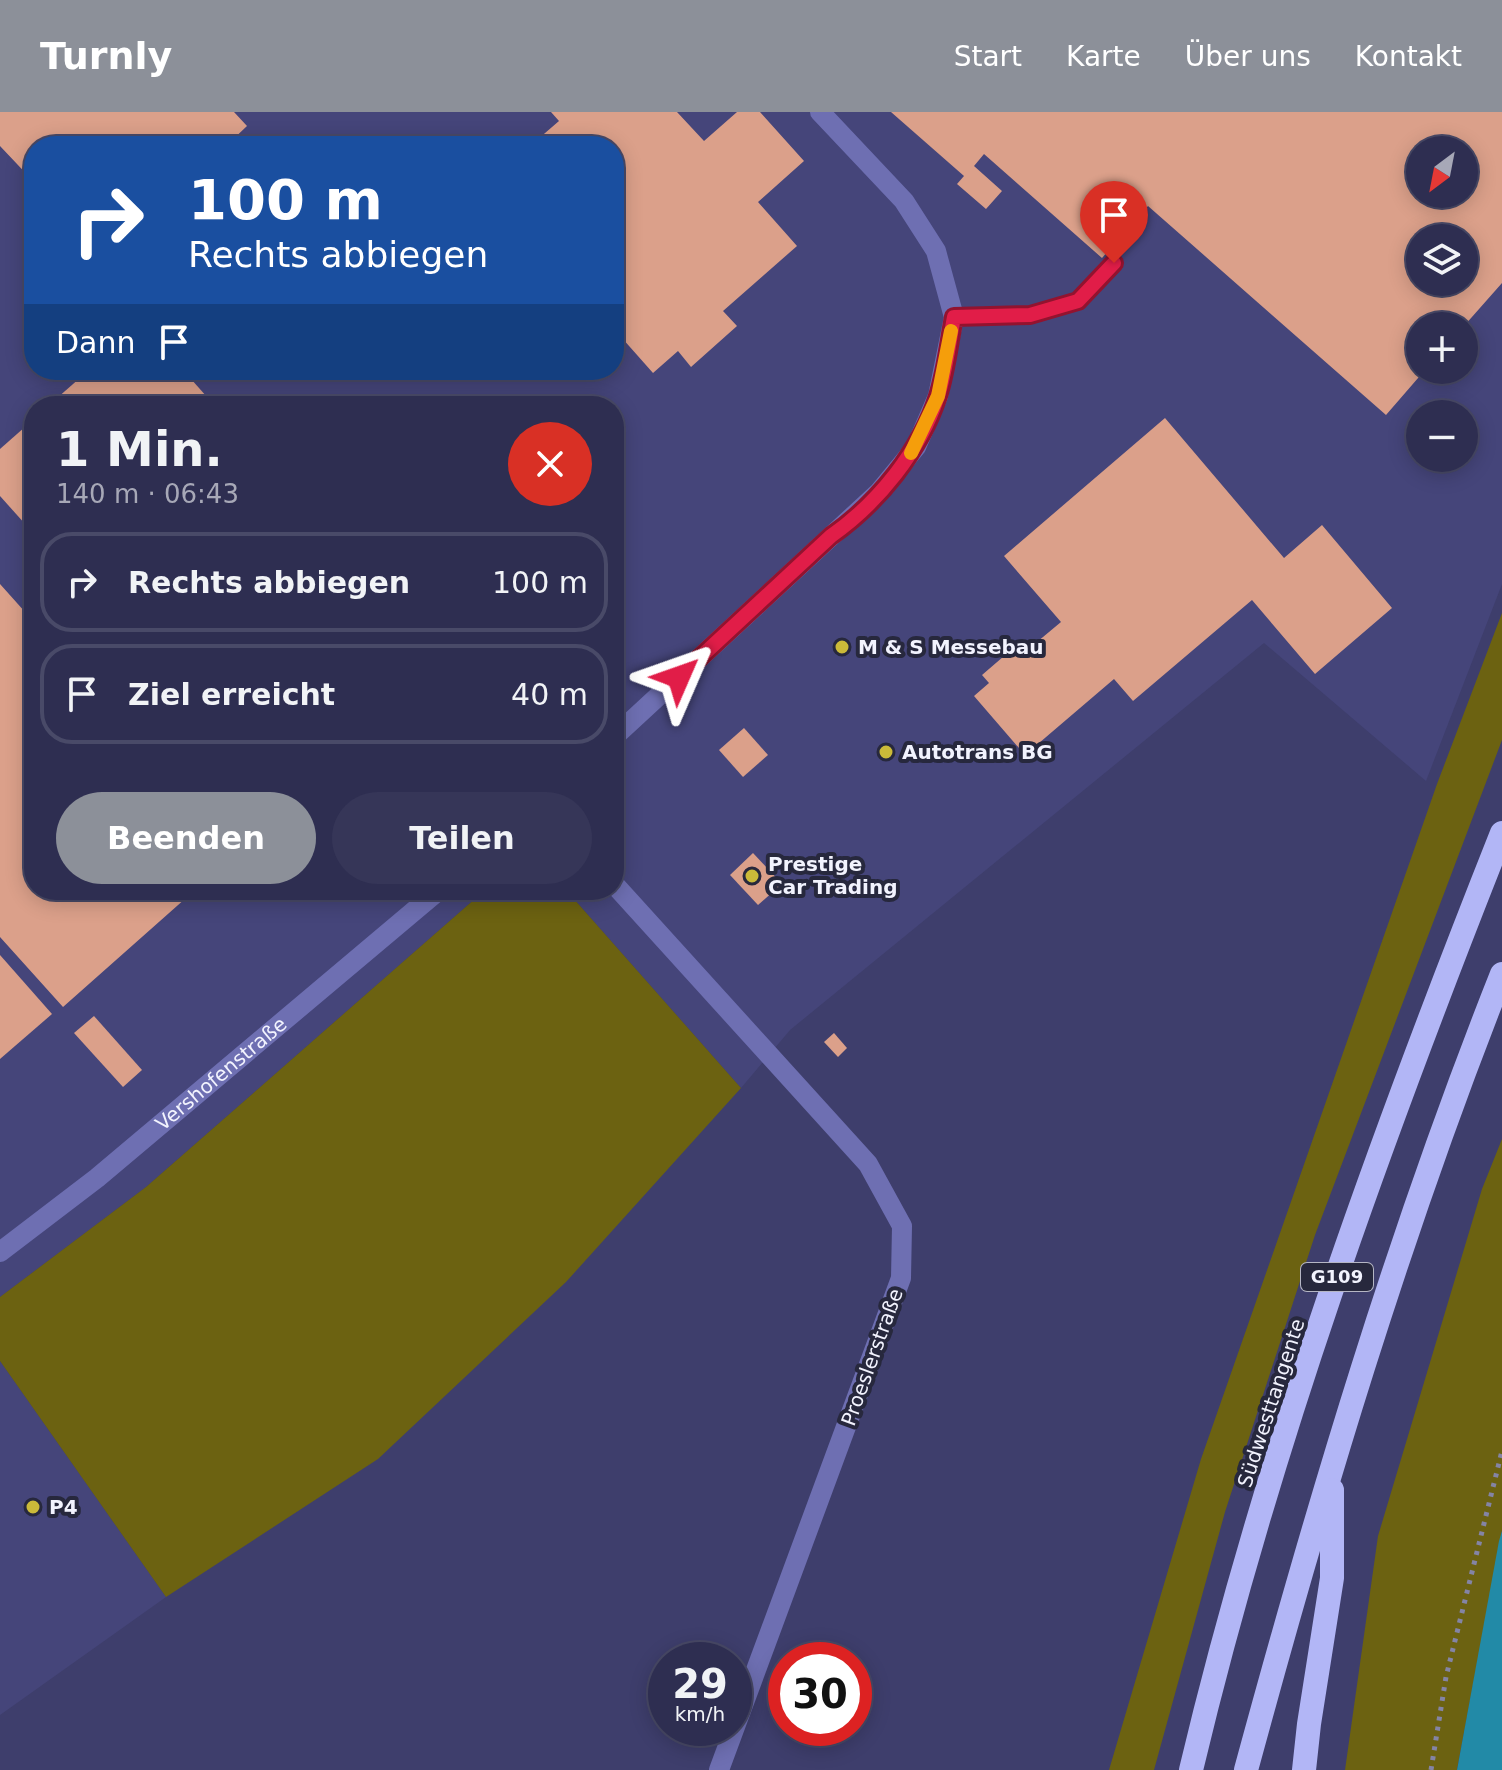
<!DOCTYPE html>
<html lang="de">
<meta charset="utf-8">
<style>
body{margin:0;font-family:"DejaVu Sans",sans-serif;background:#363658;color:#f1f3f6;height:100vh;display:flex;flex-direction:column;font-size:30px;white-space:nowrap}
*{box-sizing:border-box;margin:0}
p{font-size:26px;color:#a7a8b7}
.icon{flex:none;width:44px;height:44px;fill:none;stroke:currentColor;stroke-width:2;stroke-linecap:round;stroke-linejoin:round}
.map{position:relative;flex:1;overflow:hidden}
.sheet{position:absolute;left:24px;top:284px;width:600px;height:504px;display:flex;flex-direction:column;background:#2e2e51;border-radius:32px;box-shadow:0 4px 20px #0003,0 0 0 2px #494a68}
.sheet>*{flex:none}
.guide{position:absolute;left:24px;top:24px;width:600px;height:244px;border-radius:32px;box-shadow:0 4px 20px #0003,0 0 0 2px #494a68;background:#1a4fa0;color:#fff;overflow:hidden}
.needle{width:52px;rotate:212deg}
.controls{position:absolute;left:1406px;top:24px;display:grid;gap:16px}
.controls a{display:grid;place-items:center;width:72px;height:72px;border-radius:50%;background:#2e2e51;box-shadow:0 4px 20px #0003,0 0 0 2px #494a68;font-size:40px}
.speed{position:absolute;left:648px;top:1530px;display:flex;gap:16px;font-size:40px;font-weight:700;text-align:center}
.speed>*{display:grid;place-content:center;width:104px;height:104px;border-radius:50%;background:#2e2e51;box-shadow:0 4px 20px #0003,0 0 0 2px #494a68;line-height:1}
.speed small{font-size:20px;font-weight:400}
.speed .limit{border:12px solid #d22;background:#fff;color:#111}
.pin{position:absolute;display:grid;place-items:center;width:68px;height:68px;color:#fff;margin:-82px -34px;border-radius:50% 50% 50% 0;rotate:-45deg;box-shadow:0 0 8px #0007}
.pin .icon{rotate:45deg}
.me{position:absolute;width:88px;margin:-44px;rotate:47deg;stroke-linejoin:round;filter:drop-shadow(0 0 6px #0008)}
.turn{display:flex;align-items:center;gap:28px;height:168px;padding:0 32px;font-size:36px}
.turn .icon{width:104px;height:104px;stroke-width:2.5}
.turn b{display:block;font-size:56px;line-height:68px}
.then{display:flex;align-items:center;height:76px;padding:0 32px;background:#0003;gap:16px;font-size:30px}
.round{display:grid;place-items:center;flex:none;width:84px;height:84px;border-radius:42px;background:#363658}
.headline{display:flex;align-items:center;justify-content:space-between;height:136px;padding:0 32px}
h1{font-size:48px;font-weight:700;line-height:60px}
.action{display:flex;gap:16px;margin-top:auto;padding:16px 32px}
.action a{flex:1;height:92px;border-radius:48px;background:#8c9099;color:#fff;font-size:32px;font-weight:700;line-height:92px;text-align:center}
.action a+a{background:#363658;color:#f1f3f6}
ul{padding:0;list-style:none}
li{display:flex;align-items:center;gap:24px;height:100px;margin:0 16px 12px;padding:0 16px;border:4px solid #494a68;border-radius:32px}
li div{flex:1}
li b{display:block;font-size:30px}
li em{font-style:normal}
header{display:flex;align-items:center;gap:48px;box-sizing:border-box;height:112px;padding:0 40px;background:#8c9099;color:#fff}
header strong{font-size:38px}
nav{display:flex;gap:44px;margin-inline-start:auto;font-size:28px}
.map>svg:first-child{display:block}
</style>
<header>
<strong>Turnly</strong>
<nav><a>Start</a><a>Karte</a><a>Über uns</a><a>Kontakt</a></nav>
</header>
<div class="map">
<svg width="1502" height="1658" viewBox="0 0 1502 1658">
<rect width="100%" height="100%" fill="#3e3e6c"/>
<g fill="#45457a" fill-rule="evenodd">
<path d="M0,0h1502v472l-76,197 -162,-138 -474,387 -49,58 -175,-198h48v-484h-580v484h451l-339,297 -146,110zM34,34h580v224h-580zM1420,38h44v44h-44zM1420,126h44v44h-44zM1420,214h44v44h-44zM1420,302h44v44h-44z"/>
<polygon points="0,1249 166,1485 0,1603"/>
</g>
<g fill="#6c6211">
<polygon points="1502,501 1502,628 1315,1123 1225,1400 1154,1658 1109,1658 1201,1347 1437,672"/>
<polygon points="485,778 566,778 741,976 566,1170 378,1347 166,1485 0,1249 0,1185 146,1075"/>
<polygon points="1502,1027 1502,1419 1457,1658 1345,1658 1378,1424 1482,1077"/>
</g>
<polygon fill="#228aa7" points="1502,1419 1502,1658 1457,1658 1499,1429"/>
<g fill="#dba08a" fill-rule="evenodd">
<polygon points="0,0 234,0 247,14 226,34 34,34 34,70 0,34"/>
<polygon points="551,0 677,0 704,29 737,0 760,0 804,49 758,90 797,134 723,199 737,214 691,255 678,239 653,261 614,217 614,34 530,34 559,9"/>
<path d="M891,0h611v171l-38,43h-44v44h5l-39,45 -238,-209 -46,52 -118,-104 -10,12 28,25 -16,18 -29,-25 7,-8zM1420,38h44v44h-44zM1420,126h44v44h-44z"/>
<polygon points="89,258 183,258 215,294 48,294"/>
<polygon points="1165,306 1284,446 1322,413 1392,496 1315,562 1252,488 1133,589 1114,567 1025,643 974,584 989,571 982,563 1018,532 1025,540 1061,510 1004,444"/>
<polygon points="34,307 34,422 0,384 0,337"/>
<polygon points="0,472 34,510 34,778 195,778 63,895 0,825"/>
<polygon points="744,616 768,643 743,665 719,638"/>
<polygon points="753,741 782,772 758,793 730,763"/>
<polygon points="0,843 52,902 0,947"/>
<polygon points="94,904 142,958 123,975 74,921"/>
<polygon points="834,921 847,936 838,945 824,930"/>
</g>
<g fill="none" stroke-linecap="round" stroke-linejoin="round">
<polyline stroke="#8484a5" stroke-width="5" stroke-dasharray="4 6" stroke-linecap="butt" points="1431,1658 1446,1565 1502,1339"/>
<polyline stroke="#6e6fb2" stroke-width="18" points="954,205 1030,203 1078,189 1114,151"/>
<g stroke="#6e6fb2" stroke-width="20">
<polyline points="614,625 879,380 916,335 938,284 954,205 936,139 904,89 820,0"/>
<polyline points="614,772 868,1052 902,1114 901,1166 719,1658"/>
<path id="s1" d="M0,1140l97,-74 342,-288"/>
</g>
<g stroke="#b2b6f6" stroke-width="24">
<path d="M1191,1658c76,-320 190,-632 311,-937"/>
<path d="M1246,1658c73,-269 153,-537 256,-796"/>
<polyline points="1304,1658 1309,1612 1332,1466 1332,1378"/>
</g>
</g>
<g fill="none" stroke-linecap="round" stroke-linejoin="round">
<defs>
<path id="route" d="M679,565l152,-141c47,-33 89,-85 107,-140 8,-25 11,-53 16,-79l76,-2 48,-14 36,-38"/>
</defs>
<use href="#route" stroke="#92132f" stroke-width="20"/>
<use href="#route" stroke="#e11d48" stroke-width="14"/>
<polyline stroke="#f59e0b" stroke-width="14" points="911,341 938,284 951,219"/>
</g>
<g fill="#cbba39" stroke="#27283d" stroke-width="3">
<circle cx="842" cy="535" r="8"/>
<circle cx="886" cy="640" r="8"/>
<circle cx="752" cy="764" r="8"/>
<circle cx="33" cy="1395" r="8"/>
</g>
<g text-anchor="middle" stroke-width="8" stroke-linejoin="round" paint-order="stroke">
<rect fill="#27283d" stroke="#b5b6c4" stroke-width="2" x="1301" y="1151" width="72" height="28" rx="6"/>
<g font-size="18" font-weight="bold" fill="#f2f3fe">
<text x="1337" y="1171">G109</text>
</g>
<g font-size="20" font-weight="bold" fill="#f2f3fe" stroke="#27283d" text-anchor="start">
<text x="858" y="542">M &amp; S Messebau</text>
<text x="902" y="647">Autotrans BG</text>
<text x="768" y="759">Prestige<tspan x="768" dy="23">Car Trading</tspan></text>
<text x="49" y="1402">P4</text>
</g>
<g font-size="20" fill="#f2f3fe" stroke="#27283d">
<text dy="7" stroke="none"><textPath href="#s1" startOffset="284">Vershofenstraße</textPath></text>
<text transform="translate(872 1245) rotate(-70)" y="7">Proeslerstraße</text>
<text transform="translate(1271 1291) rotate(-72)" y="7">Südwesttangente</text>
</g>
</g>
</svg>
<div class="controls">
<a><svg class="needle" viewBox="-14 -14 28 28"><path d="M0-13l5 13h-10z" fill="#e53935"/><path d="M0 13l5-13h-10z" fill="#a7a8b7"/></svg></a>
<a><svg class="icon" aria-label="layers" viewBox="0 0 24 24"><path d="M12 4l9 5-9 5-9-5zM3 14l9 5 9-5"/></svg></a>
<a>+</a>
<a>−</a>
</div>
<div class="speed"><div>29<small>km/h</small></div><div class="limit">30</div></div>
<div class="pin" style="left:1114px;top:151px;background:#d93025"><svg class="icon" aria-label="arrive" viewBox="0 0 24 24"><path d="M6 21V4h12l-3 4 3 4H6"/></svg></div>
<svg class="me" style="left:679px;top:565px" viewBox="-20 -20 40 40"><path d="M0-17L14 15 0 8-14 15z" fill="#e11d48" stroke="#fff" stroke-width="4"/></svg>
<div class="guide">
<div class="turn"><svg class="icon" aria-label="right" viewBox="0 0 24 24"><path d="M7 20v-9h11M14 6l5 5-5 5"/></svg><div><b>100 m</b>Rechts abbiegen</div></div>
<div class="then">Dann<svg class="icon" aria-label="arrive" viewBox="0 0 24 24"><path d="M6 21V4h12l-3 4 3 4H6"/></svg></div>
</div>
<section class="sheet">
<div class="headline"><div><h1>1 Min.</h1><p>140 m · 06:43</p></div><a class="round" style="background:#d93025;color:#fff"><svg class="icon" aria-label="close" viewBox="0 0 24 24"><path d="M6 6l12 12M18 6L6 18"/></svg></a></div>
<ul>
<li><svg class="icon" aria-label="right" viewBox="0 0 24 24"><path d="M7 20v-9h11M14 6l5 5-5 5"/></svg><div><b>Rechts abbiegen</b></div><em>100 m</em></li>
<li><svg class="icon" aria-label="arrive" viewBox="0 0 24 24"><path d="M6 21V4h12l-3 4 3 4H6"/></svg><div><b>Ziel erreicht</b></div><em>40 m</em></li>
</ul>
<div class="action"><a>Beenden</a><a>Teilen</a></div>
</section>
</div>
